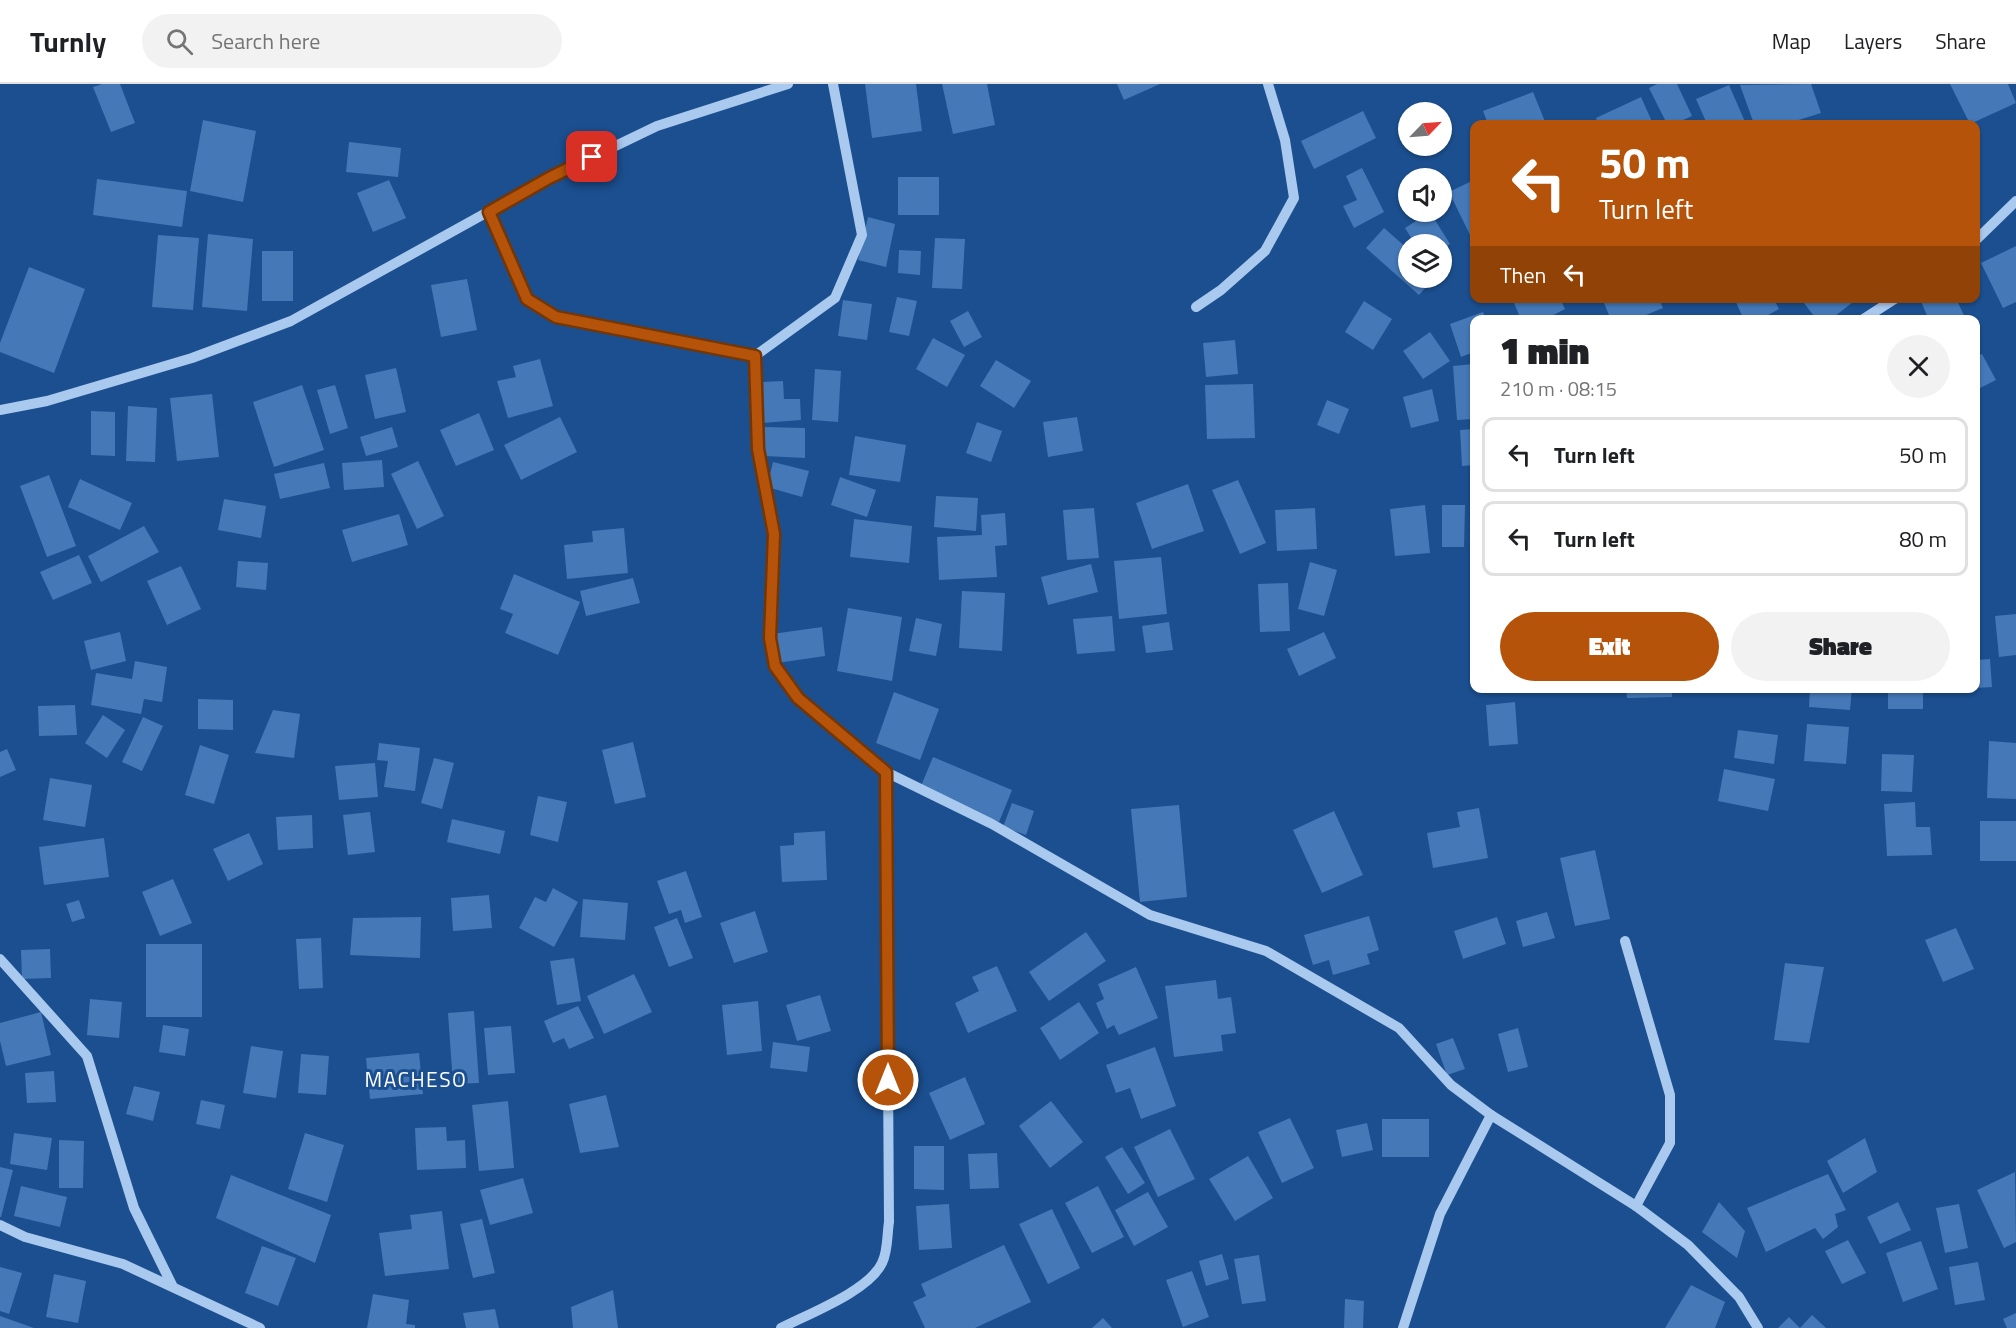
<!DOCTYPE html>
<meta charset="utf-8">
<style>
body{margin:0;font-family:"Titillium Web",sans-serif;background:#f2f2f2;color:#202124;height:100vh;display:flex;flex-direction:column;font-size:22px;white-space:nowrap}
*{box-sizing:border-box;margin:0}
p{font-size:20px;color:#757577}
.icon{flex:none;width:33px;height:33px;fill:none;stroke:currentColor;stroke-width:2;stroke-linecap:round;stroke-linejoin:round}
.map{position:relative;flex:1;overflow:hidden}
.details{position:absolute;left:1470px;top:231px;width:510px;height:378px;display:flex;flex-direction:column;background:#fff;border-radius:12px;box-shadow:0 2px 4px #0004}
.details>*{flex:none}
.hud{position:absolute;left:1470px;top:36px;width:510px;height:183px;border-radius:12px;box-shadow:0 2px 4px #0004;background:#b45309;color:#fff;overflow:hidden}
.needle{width:39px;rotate:65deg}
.tools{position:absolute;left:1398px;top:18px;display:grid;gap:12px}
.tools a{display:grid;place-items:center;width:54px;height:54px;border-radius:50%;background:#fff;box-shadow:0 2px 4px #0004;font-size:30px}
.pin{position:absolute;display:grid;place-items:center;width:51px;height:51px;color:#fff;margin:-26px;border-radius:12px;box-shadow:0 3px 9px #0006}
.me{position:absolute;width:66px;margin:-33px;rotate:0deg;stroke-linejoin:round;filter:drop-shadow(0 0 4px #0008)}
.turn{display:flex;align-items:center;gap:21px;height:126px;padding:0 30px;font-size:27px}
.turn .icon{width:78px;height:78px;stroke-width:2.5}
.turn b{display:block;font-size:42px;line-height:51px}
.then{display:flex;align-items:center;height:57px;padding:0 30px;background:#0003;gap:12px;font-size:22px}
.round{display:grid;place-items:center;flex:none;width:63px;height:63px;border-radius:32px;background:#f2f2f2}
.headline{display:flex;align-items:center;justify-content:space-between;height:102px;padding:0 30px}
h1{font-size:36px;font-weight:800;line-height:45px}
.action{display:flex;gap:12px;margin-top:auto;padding:12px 30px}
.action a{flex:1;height:69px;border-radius:36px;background:#b45309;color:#fff;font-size:24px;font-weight:800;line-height:69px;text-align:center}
.action a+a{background:#f2f2f2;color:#202124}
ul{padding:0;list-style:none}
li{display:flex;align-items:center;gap:18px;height:75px;margin:0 12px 9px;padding:0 18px;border:3px solid #e0e0e0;border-radius:12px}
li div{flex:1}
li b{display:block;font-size:22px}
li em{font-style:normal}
header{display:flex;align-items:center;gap:36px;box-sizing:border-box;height:84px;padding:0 30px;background:#fff;border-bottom:2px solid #e0e0e0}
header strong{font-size:28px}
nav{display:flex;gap:33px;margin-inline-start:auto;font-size:21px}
.search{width:420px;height:54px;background:#f2f2f2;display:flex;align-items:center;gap:15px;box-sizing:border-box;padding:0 21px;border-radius:33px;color:#757577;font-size:22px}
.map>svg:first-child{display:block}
</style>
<header>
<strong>Turnly</strong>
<div class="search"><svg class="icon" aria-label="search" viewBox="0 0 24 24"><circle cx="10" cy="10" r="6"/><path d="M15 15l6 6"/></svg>Search here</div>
<nav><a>Map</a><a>Layers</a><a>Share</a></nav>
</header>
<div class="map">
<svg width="2016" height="1244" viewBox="0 0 2016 1244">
<rect width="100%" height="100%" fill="#1b4f8f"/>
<g fill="#4478b7">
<polygon points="102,0 120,0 135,39 111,48 93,3"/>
<polygon points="865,0 916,0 922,47 872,54"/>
<polygon points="942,0 987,0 995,41 953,50"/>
<polygon points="1117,0 1160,0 1124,16"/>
<polygon points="1657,0 1677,0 1692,32 1674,40 1667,40 1649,4"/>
<polygon points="1811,0 1821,29 1786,40 1754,40 1740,1"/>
<polygon points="1950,0 2008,0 2016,19 1970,40"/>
<polygon points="1729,1 1746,40 1707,40 1696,15"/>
<polygon points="1533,8 1546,40 1488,40 1483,27"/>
<polygon points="1641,13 1653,40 1598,40 1596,34"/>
<polygon points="1363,27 1376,54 1314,85 1301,57"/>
<polygon points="203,36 256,47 243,118 190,107"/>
<polygon points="349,58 401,64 398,93 346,88"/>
<polygon points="1362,84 1384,128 1354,144 1343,122 1357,116 1346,92"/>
<rect x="898" y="93" width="41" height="38"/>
<polygon points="97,95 187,107 182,143 93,131"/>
<polygon points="389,96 406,134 373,148 357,109"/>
<polygon points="1474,96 1474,149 1470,151 1449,108"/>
<polygon points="1430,128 1450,160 1442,165 1442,160 1415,160 1405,144"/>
<polygon points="868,133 895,140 886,183 858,176"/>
<polygon points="1384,144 1408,165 1408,194 1434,194 1419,211 1366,164"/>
<polygon points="208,150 253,155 247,227 202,223"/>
<polygon points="158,151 199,154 193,226 152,223"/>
<polygon points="935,154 965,155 962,205 932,204"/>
<polygon points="2016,162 2016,218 2003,224 1981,179"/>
<polygon points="899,166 921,167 920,191 898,189"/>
<rect x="262" y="167" width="31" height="50"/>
<polygon points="29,183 85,205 54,289 0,268 0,259"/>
<polygon points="467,195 477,246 441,253 431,201"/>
<polygon points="897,213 917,217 909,252 889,248"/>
<polygon points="1512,214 1560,214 1565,225 1544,236 1521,236"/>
<polygon points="1602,214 1659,214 1663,224 1634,236 1611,236"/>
<polygon points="1734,214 1773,214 1779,225 1759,236 1744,236"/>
<polygon points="1810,214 1850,214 1853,218 1830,236 1817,236 1804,219"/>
<polygon points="1956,214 1966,236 1929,236 1920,215"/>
<polygon points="843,216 872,220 867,256 838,252"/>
<polygon points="1364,217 1392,235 1373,266 1345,248"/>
<polygon points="968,227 982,253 964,263 950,237"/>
<polygon points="1483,228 1486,236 1474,236 1474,268 1461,273 1450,240"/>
<polygon points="1430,248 1450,277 1423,295 1403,267"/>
<polygon points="933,254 965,271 947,303 916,285"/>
<polygon points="1235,256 1238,290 1206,293 1203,259"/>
<polygon points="1982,270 1996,296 1976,306 1976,273"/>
<polygon points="540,275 553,322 508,334 497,297 516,293 513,282"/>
<polygon points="996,276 1031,297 1014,324 980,302"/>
<polygon points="1474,280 1474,335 1457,336 1453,282"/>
<polygon points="396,284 406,328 375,335 365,291"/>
<polygon points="815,285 841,287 838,338 812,336"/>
<polygon points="783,297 784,315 800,315 801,336 761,339 759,298"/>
<polygon points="1253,300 1255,354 1207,355 1205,301"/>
<polygon points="302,301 324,366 274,383 253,318"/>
<polygon points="335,301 348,344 330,350 317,306"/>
<polygon points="1432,305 1439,337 1411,344 1403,313"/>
<polygon points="212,310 219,373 177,377 170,314"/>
<polygon points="1327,316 1349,325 1339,350 1317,341"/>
<polygon points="128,322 157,324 155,378 126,377"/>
<polygon points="91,327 115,328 115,372 91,371"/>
<polygon points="479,329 494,366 456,382 440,346"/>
<polygon points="560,333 577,368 521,396 504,361"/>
<polygon points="1077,333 1083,367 1048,373 1043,338"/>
<polygon points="977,338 1002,347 991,378 966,369"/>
<polygon points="392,343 398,363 366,372 360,353"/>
<polygon points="765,343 805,344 805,374 764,372"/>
<polygon points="1474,345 1474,381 1462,382 1460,346"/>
<polygon points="855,352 906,361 900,398 849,391"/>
<polygon points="382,376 384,403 344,406 342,379"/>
<polygon points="418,377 444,432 417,445 391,390"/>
<polygon points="773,378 809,387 802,413 767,403"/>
<polygon points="324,379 330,404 280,415 274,390"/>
<polygon points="49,391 76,462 47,473 20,402"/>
<polygon points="840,393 876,406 867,433 831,421"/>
<polygon points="80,395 132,419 120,446 68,423"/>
<polygon points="1238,396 1266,459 1240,470 1212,406"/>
<polygon points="1188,400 1204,447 1152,465 1136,419"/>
<polygon points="936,412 978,414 976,447 934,443"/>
<polygon points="224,415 266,422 261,454 218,446"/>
<polygon points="1425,421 1430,469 1395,472 1390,425"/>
<polygon points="1442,421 1465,421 1464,463 1442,463"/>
<polygon points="1094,424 1099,474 1067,476 1063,426"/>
<polygon points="1315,424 1317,465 1277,467 1275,426"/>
<polygon points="1005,429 1007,461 995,462 997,493 939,496 937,453 982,451 981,431"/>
<polygon points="399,430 408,461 352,478 342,446"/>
<polygon points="854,435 912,442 909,479 850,473"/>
<polygon points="144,442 159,468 101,498 88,472"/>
<polygon points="624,444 628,489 567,495 564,461 593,458 592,447"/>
<polygon points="79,471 92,499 53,516 40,488"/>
<polygon points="1161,473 1167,530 1119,535 1114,477"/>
<polygon points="238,477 268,479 266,506 236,503"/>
<polygon points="1310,478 1337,486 1324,532 1298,525"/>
<polygon points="1091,480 1098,508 1048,521 1041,493"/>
<polygon points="181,482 201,525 167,541 147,497"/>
<polygon points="514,490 580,518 558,571 505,549 513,530 500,525"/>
<polygon points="633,494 640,519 586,532 580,507"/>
<polygon points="1288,499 1290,547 1260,548 1258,500"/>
<polygon points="962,507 1005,509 1002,567 959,564"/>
<polygon points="848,524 902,533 892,597 837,587"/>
<polygon points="2016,530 2016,571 1999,573 1995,532"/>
<polygon points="1112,532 1115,567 1077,570 1073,535"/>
<polygon points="916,534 942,540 936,572 909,567"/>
<polygon points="1169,538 1173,566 1146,569 1142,542"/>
<polygon points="822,543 825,572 777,579 772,550"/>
<polygon points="120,548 126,577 91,586 84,557"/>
<polygon points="1324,548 1336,574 1299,592 1287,565"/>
<polygon points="1990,575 1992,603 1976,604 1976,576"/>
<polygon points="135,577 167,583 162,618 144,615 141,630 91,621 96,589 132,595"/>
<polygon points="1626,604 1672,604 1672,613 1627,614"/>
<polygon points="1810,604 1852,604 1850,626 1809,623"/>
<rect x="1888" y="604" width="35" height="21"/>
<polygon points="894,608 939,625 920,676 876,659"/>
<polygon points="198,615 233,616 233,646 198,645"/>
<polygon points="1515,618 1518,660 1489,662 1486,621"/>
<polygon points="75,621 77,651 39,652 38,622"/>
<polygon points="273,626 300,630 294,674 255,669"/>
<polygon points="103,631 125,646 107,674 85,659"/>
<polygon points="143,633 163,642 142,687 122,678"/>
<polygon points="1807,640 1849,643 1846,680 1804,677"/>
<polygon points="1738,646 1778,651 1774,680 1734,674"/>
<polygon points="1989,657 2016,659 2016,715 1987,714"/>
<polygon points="633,658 646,713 615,720 602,666"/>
<polygon points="379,659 420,664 415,707 384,703 388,677 377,676"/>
<polygon points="200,661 229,671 214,720 185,711"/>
<polygon points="7,665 16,686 0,693 0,668"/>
<polygon points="1882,670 1914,671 1912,708 1881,707"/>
<polygon points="933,673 1012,706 999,738 921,702"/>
<polygon points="434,674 454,679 442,725 421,719"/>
<polygon points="375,679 378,713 339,716 335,682"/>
<polygon points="1724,685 1775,695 1768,727 1718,717"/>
<polygon points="50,694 92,701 85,743 43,736"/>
<polygon points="538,712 567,718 558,758 530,751"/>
<polygon points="1915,718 1916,743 1930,743 1932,771 1887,772 1884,720"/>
<polygon points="1012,719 1034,727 1026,751 1003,743"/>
<polygon points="1179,721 1187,813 1140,818 1131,725"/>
<polygon points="1479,724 1488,774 1433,784 1427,749 1460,743 1457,728"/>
<polygon points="1334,727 1363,791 1322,809 1293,746"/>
<polygon points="370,728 375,768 348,771 343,731"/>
<polygon points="312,731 313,764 278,766 276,733"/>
<polygon points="452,735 505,747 500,770 447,758"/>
<rect x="1980" y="737" width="36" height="40"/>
<polygon points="825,747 827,796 782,798 780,762 794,761 794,749"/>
<polygon points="249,749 263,780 228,797 213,765"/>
<polygon points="104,754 109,793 44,801 39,763"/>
<polygon points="1595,766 1610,835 1575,842 1560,774"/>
<polygon points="686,787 702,833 685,839 681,826 669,830 657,797"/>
<polygon points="173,795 192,839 160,852 142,808"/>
<polygon points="553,804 578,818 554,863 519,844 535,813 546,818"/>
<polygon points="489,811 492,844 453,847 451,814"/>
<polygon points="583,815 628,819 625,856 580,853"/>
<polygon points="79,816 85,834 72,838 66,820"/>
<polygon points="755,827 768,868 734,879 720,839"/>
<polygon points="1547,828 1555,854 1523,863 1516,837"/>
<polygon points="1369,832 1379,866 1367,870 1370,880 1333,891 1329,876 1313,881 1304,851"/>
<polygon points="421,833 420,874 350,871 353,834"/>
<polygon points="1497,833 1506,860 1463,875 1454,847"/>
<polygon points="677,834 693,874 669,883 654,843"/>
<polygon points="1956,844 1974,885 1943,898 1925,856"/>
<polygon points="1086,848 1106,877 1049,917 1029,888"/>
<polygon points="321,854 323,904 299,905 296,855"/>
<rect x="146" y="860" width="56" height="73"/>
<polygon points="50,865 51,894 22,895 21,866"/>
<polygon points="574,874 581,917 557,921 550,877"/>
<polygon points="1785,879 1824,883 1809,959 1774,956"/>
<polygon points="997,882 1017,927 968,949 955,919 979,907 972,893"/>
<polygon points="1136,883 1158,934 1119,951 1114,941 1107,945 1096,919 1104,915 1098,900"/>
<polygon points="634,890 652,928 604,950 587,912"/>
<polygon points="1216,896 1218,915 1231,913 1236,949 1221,951 1223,967 1174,973 1165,902"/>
<polygon points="820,911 831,947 797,957 786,921"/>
<polygon points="90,915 122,918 119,954 87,951"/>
<polygon points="758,917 762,967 727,971 722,921"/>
<polygon points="1079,918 1099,949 1060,976 1040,944"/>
<polygon points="578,922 594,954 569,965 564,954 553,959 544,937"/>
<polygon points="474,927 479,999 453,1000 448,929"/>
<polygon points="41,928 51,971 6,982 0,957 0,939"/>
<polygon points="163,941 189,945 185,972 159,968"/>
<polygon points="511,942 515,989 488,991 484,944"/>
<polygon points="1518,944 1528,983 1508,988 1498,950"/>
<polygon points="1453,954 1465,985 1447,991 1436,960"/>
<polygon points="773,958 810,963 807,988 770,984"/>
<polygon points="251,962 283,967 276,1014 243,1009"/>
<polygon points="1155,963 1176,1022 1141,1035 1130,1004 1116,1009 1106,981"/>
<polygon points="419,969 423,1010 370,1015 366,974"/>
<polygon points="301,970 329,972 326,1011 298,1009"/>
<polygon points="54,987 56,1018 27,1019 25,989"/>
<polygon points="965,993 985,1040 950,1056 929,1009"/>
<polygon points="134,1002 160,1008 153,1037 126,1030"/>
<polygon points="606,1011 619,1063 580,1069 569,1020"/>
<polygon points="201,1016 225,1021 220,1045 196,1040"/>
<polygon points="508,1017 514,1084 479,1087 472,1021"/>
<polygon points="1051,1017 1083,1058 1050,1084 1019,1042"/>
<polygon points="1290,1034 1314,1084 1282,1099 1258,1048"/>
<rect x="1382" y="1035" width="47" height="38"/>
<polygon points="1367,1039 1373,1066 1342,1073 1336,1046"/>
<polygon points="446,1043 447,1057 465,1056 466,1084 417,1086 415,1044"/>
<polygon points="1170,1045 1195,1095 1158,1113 1134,1063"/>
<polygon points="14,1049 52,1054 47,1086 10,1080"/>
<polygon points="305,1049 344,1061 327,1118 288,1105"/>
<polygon points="1865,1054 1877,1088 1843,1109 1827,1077"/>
<polygon points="59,1056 84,1057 83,1104 59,1104"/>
<polygon points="914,1062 944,1062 944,1106 914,1105"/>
<polygon points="1122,1063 1145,1099 1128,1110 1105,1073"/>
<polygon points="997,1069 999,1104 970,1105 968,1070"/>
<polygon points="1248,1072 1273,1114 1235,1137 1209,1095"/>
<polygon points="0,1083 13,1086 1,1133 0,1133"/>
<polygon points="2015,1088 2016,1158 2004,1164 1977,1106"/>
<polygon points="1828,1090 1846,1126 1835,1130 1838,1143 1823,1155 1815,1144 1766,1168 1747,1124"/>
<polygon points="231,1091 331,1131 315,1179 216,1134"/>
<polygon points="523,1094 533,1129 490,1141 480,1106"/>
<polygon points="21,1102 67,1113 60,1143 14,1132"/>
<polygon points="1098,1102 1124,1153 1092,1169 1065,1119"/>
<polygon points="1148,1108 1168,1143 1134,1162 1115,1126"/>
<polygon points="1719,1118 1745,1147 1737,1174 1702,1148"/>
<polygon points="1898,1118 1911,1146 1880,1160 1867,1133"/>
<polygon points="949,1120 952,1164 919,1166 916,1122"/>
<polygon points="1959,1120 1968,1164 1945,1169 1936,1124"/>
<polygon points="1052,1125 1080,1184 1048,1200 1019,1140"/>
<polygon points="442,1127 449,1185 385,1192 379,1149 412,1145 410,1131"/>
<polygon points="482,1135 495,1189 473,1194 460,1140"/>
<polygon points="1848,1156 1866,1189 1842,1200 1825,1167"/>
<polygon points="1921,1157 1938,1205 1903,1218 1886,1169"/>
<polygon points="1004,1161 1031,1218 975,1244 925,1244 913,1218 926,1212 921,1200"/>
<polygon points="262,1162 296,1174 278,1222 245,1209"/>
<polygon points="1222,1170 1229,1195 1206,1202 1199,1177"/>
<polygon points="1259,1171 1266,1217 1242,1220 1234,1175"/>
<polygon points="1978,1178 1985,1216 1955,1221 1949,1183"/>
<polygon points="0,1183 22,1189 9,1230 0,1227"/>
<polygon points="1192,1187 1209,1233 1183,1243 1166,1196"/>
<polygon points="54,1190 86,1197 78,1239 46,1233"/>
<polygon points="1691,1201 1725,1218 1715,1244 1665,1244"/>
<polygon points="613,1206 618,1244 573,1244 571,1223"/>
<polygon points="373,1210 409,1216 406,1240 415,1241 415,1244 367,1244"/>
<polygon points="1345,1215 1364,1217 1363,1244 1344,1244"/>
<polygon points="495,1225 499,1244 466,1244 463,1229"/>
<polygon points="2016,1229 2016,1244 2007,1244 2003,1235"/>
<polygon points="1812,1231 1826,1244 1778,1244 1789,1233 1800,1244"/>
<polygon points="0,1232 34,1244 0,1244"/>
<polygon points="1103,1234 1112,1244 1092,1244"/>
</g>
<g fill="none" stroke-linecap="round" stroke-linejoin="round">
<g stroke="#a9c9ee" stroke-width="10">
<polyline points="489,127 527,215 556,233 755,272 835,214 862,151 833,0"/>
<polyline points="1976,156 2016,117"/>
<polyline points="1196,223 1221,206 1265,167 1294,114 1285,56 1268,0"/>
<polyline points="1862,236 1896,214"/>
<polyline points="755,272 758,365 773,450 770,554 775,582 798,614 886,688 992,740 1150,831 1266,867 1399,944 1451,1001 1491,1031 1636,1122 1688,1161 1739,1213 1758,1244"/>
<polyline points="0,326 47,317 192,274 291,237 549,94 657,42 788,0"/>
<polyline points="1625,857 1670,1011 1670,1059 1636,1122"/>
<polyline points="0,875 87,972 134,1124 172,1201"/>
<polyline points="0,1141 25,1153 123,1180 260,1244"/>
<path d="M781,1244c27,-14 88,-37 101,-65 6,-11 5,-29 7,-41l-3,-450"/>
<polyline points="1403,1244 1440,1130 1491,1031"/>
</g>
</g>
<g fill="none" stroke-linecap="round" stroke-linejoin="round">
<defs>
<polyline id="route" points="592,73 549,94 489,128 527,215 556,233 755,272 758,365 774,450 770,554 775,582 798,614 886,688 888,996"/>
</defs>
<use href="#route" stroke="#753606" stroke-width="15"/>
<use href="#route" stroke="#b45309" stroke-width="10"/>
</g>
<g text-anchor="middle" stroke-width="6" stroke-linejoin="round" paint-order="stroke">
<g font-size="21" letter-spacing="1.5" fill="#fff" stroke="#1b4f8f">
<text x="416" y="1003">MACHESO</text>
</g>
</g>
</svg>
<div class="tools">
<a><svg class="needle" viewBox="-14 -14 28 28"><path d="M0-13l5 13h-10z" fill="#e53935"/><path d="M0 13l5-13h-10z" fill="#757577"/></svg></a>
<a><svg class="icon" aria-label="sound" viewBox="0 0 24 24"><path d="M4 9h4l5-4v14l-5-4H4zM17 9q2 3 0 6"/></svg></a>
<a><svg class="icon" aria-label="layers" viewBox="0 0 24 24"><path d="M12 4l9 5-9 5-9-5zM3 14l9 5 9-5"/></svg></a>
</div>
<div class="pin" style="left:592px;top:73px;background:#d93025"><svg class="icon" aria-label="arrive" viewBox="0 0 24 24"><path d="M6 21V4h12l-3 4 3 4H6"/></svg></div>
<svg class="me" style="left:888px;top:996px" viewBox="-20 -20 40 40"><circle r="17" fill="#b45309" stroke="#fff" stroke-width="3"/><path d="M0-11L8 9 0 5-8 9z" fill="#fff"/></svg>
<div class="hud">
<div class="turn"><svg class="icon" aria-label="left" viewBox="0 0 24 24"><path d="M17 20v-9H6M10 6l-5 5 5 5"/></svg><div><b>50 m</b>Turn left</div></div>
<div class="then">Then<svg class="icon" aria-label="left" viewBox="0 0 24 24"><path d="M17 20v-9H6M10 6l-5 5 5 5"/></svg></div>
</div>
<section class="details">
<div class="headline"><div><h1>1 min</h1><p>210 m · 08:15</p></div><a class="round"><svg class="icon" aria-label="close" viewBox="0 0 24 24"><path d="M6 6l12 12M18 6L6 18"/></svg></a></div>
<ul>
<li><svg class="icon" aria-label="left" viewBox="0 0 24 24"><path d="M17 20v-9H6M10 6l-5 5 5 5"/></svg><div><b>Turn left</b></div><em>50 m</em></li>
<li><svg class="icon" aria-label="left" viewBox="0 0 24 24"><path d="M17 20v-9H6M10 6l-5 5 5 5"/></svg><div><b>Turn left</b></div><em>80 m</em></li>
</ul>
<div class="action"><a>Exit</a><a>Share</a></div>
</section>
</div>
